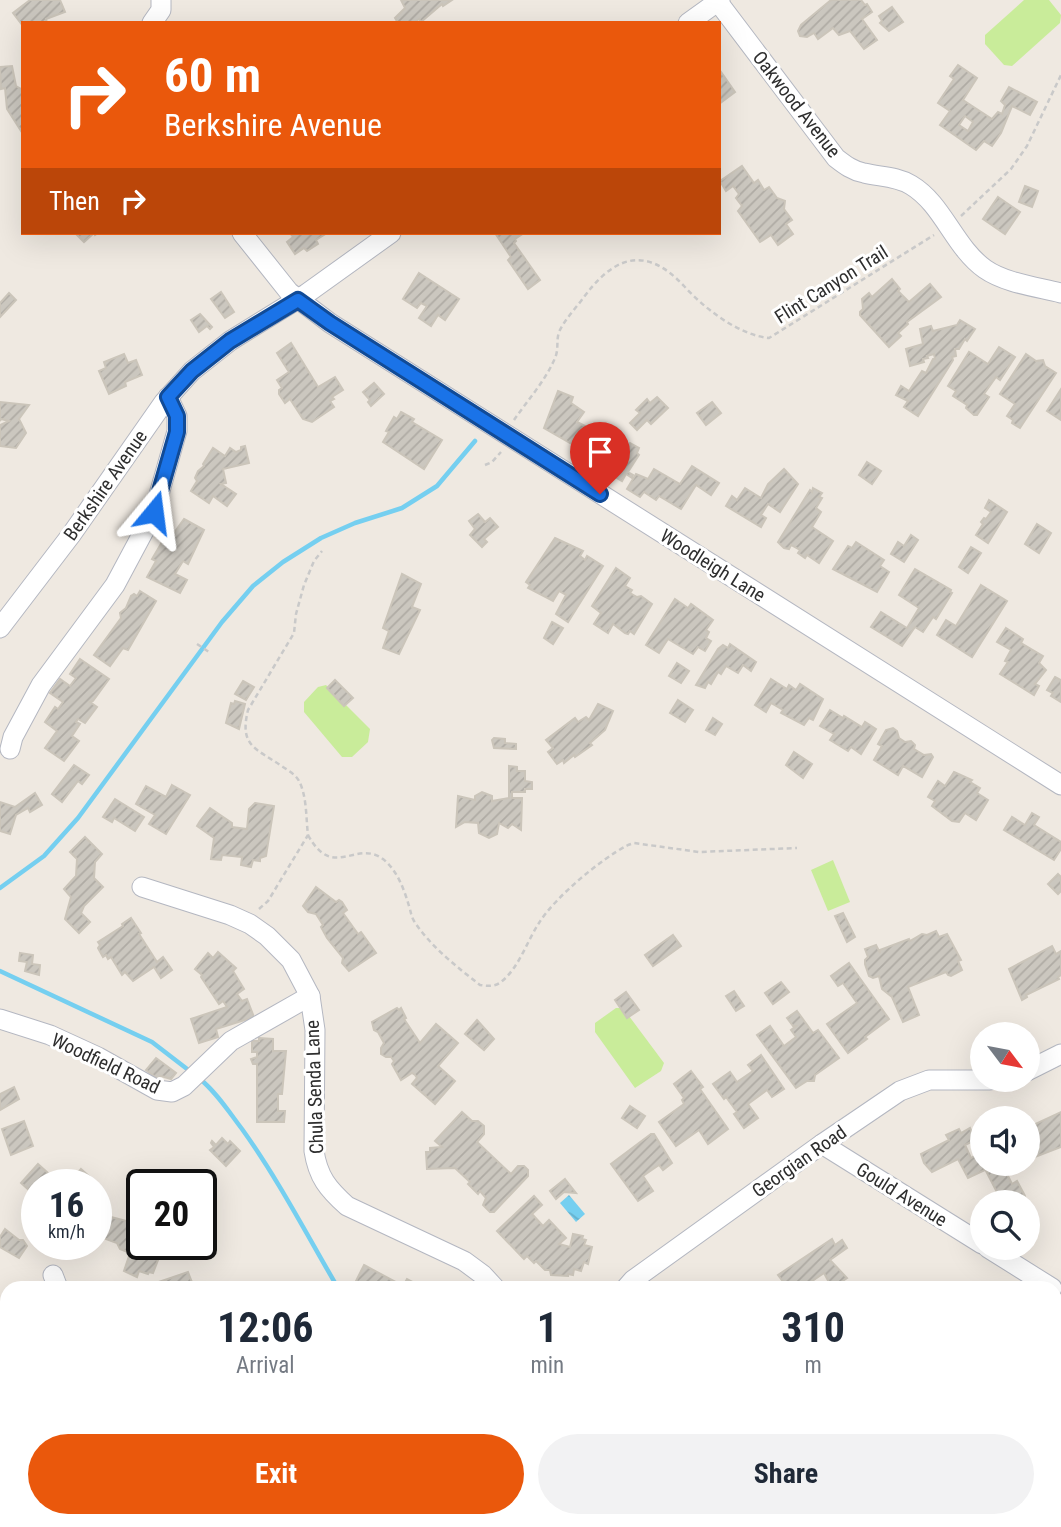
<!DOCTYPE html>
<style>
body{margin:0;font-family:"Roboto Condensed",sans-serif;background:#f2f2f3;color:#1f2937;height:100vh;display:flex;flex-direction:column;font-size:26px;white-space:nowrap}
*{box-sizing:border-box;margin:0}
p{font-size:23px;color:#747a83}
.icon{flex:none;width:38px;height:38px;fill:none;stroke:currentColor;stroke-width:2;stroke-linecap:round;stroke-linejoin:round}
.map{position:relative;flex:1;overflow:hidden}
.drawer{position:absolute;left:0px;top:1281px;width:1062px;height:247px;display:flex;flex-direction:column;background:#fff;border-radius:21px 21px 0 0;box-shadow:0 7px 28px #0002}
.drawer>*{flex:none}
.guide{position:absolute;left:21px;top:21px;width:700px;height:214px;border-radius:0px;box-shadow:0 7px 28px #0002;background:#ea580c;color:#fff;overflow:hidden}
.needle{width:46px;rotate:122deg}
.tools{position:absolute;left:970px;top:1022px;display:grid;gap:14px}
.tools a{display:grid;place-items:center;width:70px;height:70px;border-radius:50%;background:#fff;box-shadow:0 7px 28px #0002;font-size:35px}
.speed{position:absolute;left:21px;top:1169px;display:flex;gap:14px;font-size:35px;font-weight:700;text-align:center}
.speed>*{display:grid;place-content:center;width:91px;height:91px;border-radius:50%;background:#fff;box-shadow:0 7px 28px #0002;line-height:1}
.speed small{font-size:18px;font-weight:400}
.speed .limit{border:4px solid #111;border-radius:10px;background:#fff;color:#111}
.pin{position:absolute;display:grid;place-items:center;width:60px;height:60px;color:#fff;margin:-72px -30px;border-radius:50% 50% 50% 0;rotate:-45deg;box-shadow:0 0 7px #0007}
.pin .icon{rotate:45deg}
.me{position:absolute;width:77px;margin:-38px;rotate:16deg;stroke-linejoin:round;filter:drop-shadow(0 0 5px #0008)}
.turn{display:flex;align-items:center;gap:24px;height:147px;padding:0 28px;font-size:32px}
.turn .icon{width:91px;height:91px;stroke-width:2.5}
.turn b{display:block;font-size:49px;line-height:60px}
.then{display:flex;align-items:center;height:66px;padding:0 28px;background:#0003;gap:14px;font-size:26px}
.eta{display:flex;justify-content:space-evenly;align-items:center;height:119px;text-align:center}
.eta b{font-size:42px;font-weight:700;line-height:49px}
.primary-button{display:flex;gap:14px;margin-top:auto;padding:14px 28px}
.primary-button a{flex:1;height:80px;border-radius:42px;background:#ea580c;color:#fff;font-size:28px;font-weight:700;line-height:80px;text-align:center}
.primary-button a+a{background:#f2f2f3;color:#1f2937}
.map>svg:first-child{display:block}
</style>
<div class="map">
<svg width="1061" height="1527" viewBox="0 0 1061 1527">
<defs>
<pattern id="water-waves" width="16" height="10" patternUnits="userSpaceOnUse" patternTransform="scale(1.75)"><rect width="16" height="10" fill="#75cff0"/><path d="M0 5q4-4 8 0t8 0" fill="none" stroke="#66b2ce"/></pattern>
<pattern id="building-hatch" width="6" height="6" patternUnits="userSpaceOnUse" patternTransform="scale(1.75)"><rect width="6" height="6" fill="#cbc7bf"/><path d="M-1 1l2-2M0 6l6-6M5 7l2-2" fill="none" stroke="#afaba4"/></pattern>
</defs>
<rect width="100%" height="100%" fill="#efe9e1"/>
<g fill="#c9ec9a">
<polygon points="1024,0 1049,0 1061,15 1060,23 1012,66 1004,65 985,44 985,35"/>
<polygon points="326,685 370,729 368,742 352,757 342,757 304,712 304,702 318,687"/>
<polygon points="833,860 850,902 828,911 811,870"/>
<polygon points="616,1008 623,1008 664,1063 661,1071 635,1088 595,1032 595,1023"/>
</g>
<polygon fill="url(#water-waves)" points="569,1195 585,1214 576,1222 560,1203"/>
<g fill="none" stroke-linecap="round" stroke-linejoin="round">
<g stroke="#75cff0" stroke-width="4.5">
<polyline points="0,888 44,856 78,818 222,622 253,586 283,562 321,538 355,523 402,508 437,486 475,441"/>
<polyline points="0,971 152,1042 191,1072"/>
<path d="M200,1079c17,14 29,33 42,50 36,50 65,106 96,159"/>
</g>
</g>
<g fill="url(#building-hatch)" stroke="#cbc5ba" stroke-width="2" fill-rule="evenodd">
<polygon points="30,0 60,0 65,12 46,19 47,23 23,23 23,26 13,13"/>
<polygon points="401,0 452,0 443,6 442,4 421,22 419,19 413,23 398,23 395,18 405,8"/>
<polygon points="831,0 861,0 865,5 867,4 872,12 862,19 877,40 864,49 850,31 839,35 833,28 818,39 814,33 807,37 800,36 798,31 801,25"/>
<polygon points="892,7 903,22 889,31 880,23 882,21 879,16"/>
<path d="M958,65l19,13 -14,22 29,19 6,-7 4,2 3,-9 -4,-4 8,-14 28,15 -7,13 -18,-9 -11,27 -9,13 -8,-5 -8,9 -36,-25 10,-14 -12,-8 16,-24 -4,-3zM965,116l8,6 -5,9 -9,-6z"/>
<polygon points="12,66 16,86 23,90 23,134 7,109 5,88 1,89 0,67"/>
<polygon points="719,69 735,92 719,104"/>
<polygon points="742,166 754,183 758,180 764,190 769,187 777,198 785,201 784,209 792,220 786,224 793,234 778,245 771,235 760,242 738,211 742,206 736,198 739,194 733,186 726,191 720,181"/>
<polygon points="1025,186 1038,191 1032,207 1019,202"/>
<polygon points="998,197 1020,212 1005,234 983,219"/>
<polygon points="75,233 98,233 95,235 94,233 84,242"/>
<polygon points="290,233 327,233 316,240 318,244 307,251 304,248 295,254 287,242 293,237"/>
<polygon points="495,233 524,233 515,239 516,241 514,243 540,280 528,289 508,260 511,257"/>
<polygon points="419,273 459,299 445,320 438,315 431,326 419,318 427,306 421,303 417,308 403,299"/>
<polygon points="892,279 900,289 898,291 909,302 930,284 941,297 907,322 908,324 898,333 901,336 889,347 860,315 860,312 863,309 862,299 869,293 872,297"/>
<polygon points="221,292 234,312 225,318 211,299"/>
<polygon points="9,293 16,300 0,317 0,303"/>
<polygon points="200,314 212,327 210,329 207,326 199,332 191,320"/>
<polygon points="960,320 975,329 967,341 965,339 959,349 955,349 956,356 952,357 953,360 918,416 904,407 908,401 896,395 901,386 909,391 922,371 926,373 933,359 935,359 934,354 927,356 928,358 923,359 924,362 910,366 906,349 923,344 920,329 931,326 933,331 957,325"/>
<polygon points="291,343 318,387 335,377 343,390 332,397 334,399 330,401 334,407 312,422 303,419 290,399 285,403 279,394 279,390 282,388 277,380 289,372 277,353"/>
<polygon points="999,347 1015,357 1000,380 996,377 984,394 989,397 977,415 974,415 966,408 967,405 953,396 956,391 948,386 969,352 988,364"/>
<polygon points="124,354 128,363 136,360 142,375 125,382 126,386 109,394 99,371 106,368 104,362"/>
<polygon points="1026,354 1036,361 1043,360 1045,366 1056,373 1020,428 1012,423 1013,420 1007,416 1015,404 1000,394"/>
<polygon points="374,383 384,394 371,406 368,402 370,400 363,392"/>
<polygon points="1061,389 1061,420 1047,411"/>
<polygon points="558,391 573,397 571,403 584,412 577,422 585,426 580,434 589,440 587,443 598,450 589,464 578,457 582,450 544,428"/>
<polygon points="657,397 668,408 651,424 647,420 637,430 630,423 640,413 636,410 647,399 650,403"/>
<polygon points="0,402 29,405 19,419 26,433 16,448 0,446 0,425 9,421 1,419 0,421"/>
<polygon points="712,402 721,413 706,425 697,413"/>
<polygon points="401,412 414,419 412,422 442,440 424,469 383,442 389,432 386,431 394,417 397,419"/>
<polygon points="620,441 628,446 630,443 639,448 637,453 639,455 628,472 633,475 632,478 626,474 622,481 600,468"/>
<polygon points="245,446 249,463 223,469 226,483 221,484 236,494 227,506 213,496 209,503 191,491 197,481 195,478 198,471 204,466 203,464 213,448 225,456 230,448 236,452 241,450 241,447"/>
<polygon points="867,462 881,471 872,484 859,475"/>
<polygon points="692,466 719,483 711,495 696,485 681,509 659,496 656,500 644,492 640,497 627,489 636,474 648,479 654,469 680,484"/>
<polygon points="784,469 798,484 780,512 768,504 761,515 766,518 761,527 726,506 732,496 737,500 745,488 761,498 768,484"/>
<polygon points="813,488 822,493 819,497 822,498 816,508 821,512 812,527 833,541 819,563 807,555 805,558 798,553 800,550 791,545 789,549 784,548 778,542 810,490 812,492"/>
<polygon points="989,500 1007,512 988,543 976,535 983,524 981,522 984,518 986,519 991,512 985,508"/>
<polygon points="478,514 485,522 490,518 498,527 484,539 487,542 482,547 470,535 475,529 469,521"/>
<polygon points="184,519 204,530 188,564 183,561 175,574 187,580 180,593 147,577 156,561 152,559 162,542 166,544"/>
<polygon points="1037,524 1051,533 1039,553 1025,544"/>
<polygon points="911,535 918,540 904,562 891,554 898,542 904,546"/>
<polygon points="555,538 583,551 580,556 585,560 587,556 603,566 568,622 556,614 566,595 559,591 553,601 528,588 530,585 526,582"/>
<polygon points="856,542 884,560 880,566 889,572 877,592 833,569 848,546 852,548"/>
<polygon points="971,547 981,553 968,573 959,567"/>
<polygon points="616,568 630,578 625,586 632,590 630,593 637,597 641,596 652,604 634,634 630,631 628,634 625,633 613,624 608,633 594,624 601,613 592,606"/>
<polygon points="915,569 951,590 950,592 952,593 936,619 933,617 923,632 915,627 902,646 871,627 881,612 907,628 919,608 899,595"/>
<polygon points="402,574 421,584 412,607 420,610 399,654 383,648 389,631 383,628"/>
<polygon points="981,585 1007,601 972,657 937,635 946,620 956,626"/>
<polygon points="140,591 156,601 128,650 123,648 110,666 94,655 121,618 120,613 126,608 131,596 134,594 137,596"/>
<polygon points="675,599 688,608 691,604 713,620 706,630 709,632 706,638 711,641 705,651 698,647 693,654 668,639 659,653 646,645"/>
<polygon points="552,622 563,628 553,644 544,638"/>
<polygon points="1006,628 1023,639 1021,643 1043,656 1039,663 1046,670 1035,684 1039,686 1034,695 1000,674 1008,662 1005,661 1011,650 997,642"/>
<polygon points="730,644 756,662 751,671 743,665 738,673 726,666 721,674 718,672 711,684 708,682 705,688 696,685 718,649 723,645 728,648"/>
<polygon points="80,659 109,679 93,701 90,702 97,707 85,723 78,719 76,722 80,724 72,736 79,741 64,761 45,748 57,731 45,722 55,707 58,709 63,702 50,693 60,679 70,686 76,678 70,674"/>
<polygon points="677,663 689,671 681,683 669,676"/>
<polygon points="1055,677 1061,680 1061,702 1051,696 1053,693 1047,690"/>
<polygon points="771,679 787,689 789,685 796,690 800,684 823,699 813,720 809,718 804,725 781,713 783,710 771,703 766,712 755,705"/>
<polygon points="335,680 353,698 344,706 327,688"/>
<polygon points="243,681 254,687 246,700 235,694"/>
<polygon points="678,700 693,710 685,722 670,713"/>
<polygon points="235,701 245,704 239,729 226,723 231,703 234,704"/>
<polygon points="598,704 613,711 605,730 590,743 592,745 575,757 574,755 564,763 563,760 557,764 548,752 553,748 546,740 575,718 578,722 586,717 589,720"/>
<polygon points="830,710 843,718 844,716 862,727 865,722 876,729 861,754 851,747 848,751 830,740 834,734 820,726"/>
<polygon points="713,718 722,724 715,735 706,730"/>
<polygon points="893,728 897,731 899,738 905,742 911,741 915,745 914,749 924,755 931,754 933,757 922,777 903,766 898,775 874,760 882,746 878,744 886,730"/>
<polygon points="494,738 505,739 505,743 516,744 516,749 494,748 492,740"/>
<polygon points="794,752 812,764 803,778 786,765"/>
<polygon points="74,765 89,775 82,784 78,781 62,802 52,794"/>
<polygon points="509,766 517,767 517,771 525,771 525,781 532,782 532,789 525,789 525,792 512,792 512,798 522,798 521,830 512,824 508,828 499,823 497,834 489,838 479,833 478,823 465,822 456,827 458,796 475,800 475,796 482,792 492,796 492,801 509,798"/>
<polygon points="954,772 972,780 970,782 980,788 977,793 988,800 976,820 965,813 959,822 952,821 932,806 935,801 928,797 938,781 945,786"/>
<polygon points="172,785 190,795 166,834 149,824 155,815 136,804 146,786 166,797"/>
<polygon points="35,793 42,805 30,812 28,808 16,815 10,834 0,831 0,802 15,807"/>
<polygon points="115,799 144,817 135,831 114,818 112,822 103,817"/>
<polygon points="255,803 274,806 266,856 260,858 260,861 253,860 251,867 241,865 242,857 222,855 221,860 211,859 214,838 197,826 200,821 210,808 232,823 232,827 247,829 249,809"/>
<polygon points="1032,813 1039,817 1034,825 1061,842 1061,849 1054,860 1004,830 1012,817 1025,825"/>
<polygon points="85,837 102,854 95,862 94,878 103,887 84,906 81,913 90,922 79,933 65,919 71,897 64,889 76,876 77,859 70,852"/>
<polygon points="1058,874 1061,877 1061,891 1058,894 1048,884"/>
<polygon points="316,887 336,902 339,900 342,902 347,910 343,913 358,934 361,932 376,953 349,971 342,963 343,958 327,938 321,927 323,925 316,914 308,912 303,906"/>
<polygon points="843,913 855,937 847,942 835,916"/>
<polygon points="131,918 141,933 139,934 157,962 163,957 172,970 161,978 154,967 133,981 125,972 122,975 111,957 108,959 106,955 103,957 98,948 100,945 98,942 123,926 122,924"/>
<polygon points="936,931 939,937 947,934 961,960 958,961 962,970 951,976 948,975 946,972 908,987 919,1015 903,1022 892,997 882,989 879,976 873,978 869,976 865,964 865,960 868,957 865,949 876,945 880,953 880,950 909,939 910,941 922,934 927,935"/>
<polygon points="673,935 681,946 653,966 645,955"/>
<polygon points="1052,946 1056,954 1061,951 1061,975 1058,977 1059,979 1026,995 1027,997 1022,1000 1009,969"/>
<polygon points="218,952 236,968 233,971 244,989 237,994 242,1001 247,999 254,1017 216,1029 218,1037 199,1043 191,1019 227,1007 223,1001 219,1004 201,977 202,975 195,969 208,953 213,958"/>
<polygon points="20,953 33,955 32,964 40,965 39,975 25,971 27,962 19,961"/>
<polygon points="849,963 889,1019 865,1037 867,1039 848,1053 827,1024 857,1003 843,983 838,986 831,976"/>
<polygon points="781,982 789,992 773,1004 765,993"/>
<polygon points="734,991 744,1006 736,1011 726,996"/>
<polygon points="626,992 639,1010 627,1018 615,1000"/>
<polygon points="397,1008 399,1010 401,1008 406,1018 404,1019 420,1043 436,1024 458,1043 438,1066 455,1081 435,1104 412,1084 417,1078 415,1075 412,1073 401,1080 392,1064 394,1061 391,1057 386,1057 381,1054 381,1048 384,1043 378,1032 374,1030 372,1022"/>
<polygon points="797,1011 813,1033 818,1030 839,1058 815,1075 814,1081 807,1081 796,1088 757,1035 770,1026 784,1046 796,1037 791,1030 796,1026 793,1026 787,1018"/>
<polygon points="477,1020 494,1039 484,1050 465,1034"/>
<polygon points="259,1038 273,1039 273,1051 286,1051 282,1094 278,1094 278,1111 285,1111 284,1122 257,1122 257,1064 253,1064 251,1059 257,1057 257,1052 252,1052 252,1041 259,1041"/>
<polygon points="761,1055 784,1089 772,1097 767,1090 748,1104 758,1118 744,1128 734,1114 737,1112 726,1097 724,1099 713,1084 730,1072 737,1082 753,1071 748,1065"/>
<polygon points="156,1058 176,1073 171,1079 161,1076 158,1079 146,1070"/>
<polygon points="691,1071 703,1087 700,1089 728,1129 708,1144 699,1130 676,1146 659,1122 684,1104 682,1100 684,1098 674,1084"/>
<polygon points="14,1087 19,1099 0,1110 0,1094"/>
<polygon points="630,1106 645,1116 637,1128 622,1118"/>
<polygon points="462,1112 472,1121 478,1121 484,1126 484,1134 477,1142 511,1174 518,1166 524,1166 528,1170 528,1176 494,1212 490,1212 483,1205 486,1198 480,1191 478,1194 468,1184 470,1182 455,1168 427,1169 426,1152 430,1152 430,1148 442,1147 435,1141"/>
<polygon points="1061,1112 1061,1147 1027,1160 1027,1128"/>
<polygon points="24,1121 33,1146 11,1155 2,1129"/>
<polygon points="970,1128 975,1140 965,1145 971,1158 978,1154 985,1170 968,1178 958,1159 932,1172 924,1163 921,1154 949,1140 946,1135 959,1129 961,1133"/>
<polygon points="651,1134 654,1134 672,1163 663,1170 659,1165 643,1176 653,1191 638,1201 611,1164"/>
<polygon points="222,1138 228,1144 230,1141 240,1151 226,1166 210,1150 214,1147 211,1143 212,1141 216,1145"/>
<polygon points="38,1164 49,1174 48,1185 37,1185 31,1192 21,1183"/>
<polygon points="1002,1164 1012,1184 1017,1181 1025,1196 1020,1199 1022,1202 1002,1202 986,1171"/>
<polygon points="81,1169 99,1185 96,1188 96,1185 67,1185"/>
<polygon points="63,1176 66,1178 66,1185 51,1185 53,1177"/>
<polygon points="565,1179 576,1193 564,1192 556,1199 550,1191"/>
<polygon points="534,1196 542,1205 532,1214 543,1226 549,1220 566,1238 559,1244 570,1247 573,1234 583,1236 582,1239 586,1240 584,1245 592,1247 588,1264 584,1262 581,1271 574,1269 573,1275 568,1274 568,1276 551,1275 550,1270 545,1270 536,1261 534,1263 527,1256 524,1259 497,1231"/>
<polygon points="133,1213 140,1215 135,1228 142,1228 142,1244 149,1244 148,1247 151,1247 147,1256 158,1260 153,1273 149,1272 148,1274 139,1271 137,1277 124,1271 130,1253 120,1249 117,1243 103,1238 111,1217 130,1222"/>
<polygon points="5,1229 19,1240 23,1240 27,1246 19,1258 0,1247 0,1237"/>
<polygon points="832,1239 835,1245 842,1240 847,1248 830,1260 847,1278 832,1288 824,1273 802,1288 788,1288 778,1275"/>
<polygon points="364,1265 403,1286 407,1279 424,1288 425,1285 431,1288 371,1288 356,1281"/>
<polygon points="188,1272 193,1285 184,1288 141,1288"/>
<polygon points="7,1409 7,1456 0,1443 0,1433"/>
<polygon points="1061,1487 1061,1524 1057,1526 1053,1521 1055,1521 1055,1502 1058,1500 1055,1490"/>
<polygon points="46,1521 62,1521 80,1526 44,1527"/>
<polygon points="246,1521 250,1527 211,1527 214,1521"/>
<polygon points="635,1521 667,1521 677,1524 678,1521 701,1521 716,1526 646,1527"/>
<polygon points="749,1521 787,1521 777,1527 753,1527"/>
<polygon points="993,1521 1034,1521 1036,1525 1036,1527 987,1527 986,1525"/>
</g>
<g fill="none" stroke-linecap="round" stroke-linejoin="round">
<defs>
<g id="minor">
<path d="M718,2l118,156c9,7 17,13 28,15 16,4 32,3 47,12 32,19 43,62 74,84 20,14 52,18 76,24"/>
<polyline points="152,23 161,10 161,0"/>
<polyline points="688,23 720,0"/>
<polyline points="242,233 289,292 330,323 1061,785"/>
<polyline points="0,628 71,535 164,402 192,371 230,341 306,294 391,233"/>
<polyline points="10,749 13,737 41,685 115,585 154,512 177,431 177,416 168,397"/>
<path d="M142,887l88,28 20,9 17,12 24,24 19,36 5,34 -1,121c4,26 14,38 33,55l117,55 19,14 12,13"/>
<polyline points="0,1019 50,1035 98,1057 157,1090 172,1092 184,1086 231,1041 310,996"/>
<polyline points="1027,1071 1061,1054"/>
<polyline points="822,1144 982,1244"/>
<polyline points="988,1248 1052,1288"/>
<polyline points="53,1275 58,1288"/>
<polyline points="626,1288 633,1280 822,1144 900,1091 929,1080 990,1080"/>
<polyline points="0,1352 7,1355"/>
<polyline points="1055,1432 1061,1428"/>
<polyline points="110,1521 111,1527"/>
<polyline points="148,1521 150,1527"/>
<polyline points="600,1521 606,1527"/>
<polyline points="859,1527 874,1521"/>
</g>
</defs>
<use href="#minor" stroke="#b4b7c1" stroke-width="21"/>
<g stroke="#c9c9c9" stroke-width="2.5" stroke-dasharray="5 3.5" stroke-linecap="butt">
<polyline points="961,216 1011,169 1027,146 1061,75"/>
<path d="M514,420c13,-19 32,-40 41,-62 4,-9 1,-17 4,-26 5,-11 14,-21 22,-31 30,-42 62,-59 103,-15 20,22 54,49 85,52l165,-103"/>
<polyline points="485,465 492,462 501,452"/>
<polyline points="197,644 209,652"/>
<path d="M308,835c25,46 48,4 75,24 14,11 21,30 26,47 2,6 2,10 5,15 16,25 43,46 66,64 7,1 15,2 21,-3 18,-14 26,-41 38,-59 16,-26 62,-64 89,-78l6,-2 65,9 98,-4"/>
<path d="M259,909l9,-8 40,-66c-2,-16 -1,-39 -9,-54 -3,-6 -10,-10 -16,-14 -27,-19 -44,-20 -35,-57l46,-77 2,-19 8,-29 10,-24 8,-10"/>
</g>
<use href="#minor" stroke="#fff" stroke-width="19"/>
</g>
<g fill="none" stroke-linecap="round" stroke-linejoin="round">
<defs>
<polyline id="route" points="154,512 177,432 177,416 168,397 192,371 230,341 298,300 330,323 600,494"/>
</defs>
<use href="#route" stroke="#114b97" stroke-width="18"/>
<use href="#route" stroke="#1a73e8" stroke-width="12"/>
</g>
<g text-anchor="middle" stroke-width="6" stroke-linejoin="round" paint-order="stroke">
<g font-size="19" fill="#2e2e2e" stroke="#fff">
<text transform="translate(797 104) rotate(52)" y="7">Oakwood Avenue</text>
<text transform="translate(831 284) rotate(-32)" y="7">Flint Canyon Trail</text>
<text transform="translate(105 485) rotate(-55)" y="7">Berkshire Avenue</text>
<text transform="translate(713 565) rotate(32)" y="7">Woodleigh Lane</text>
<text transform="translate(106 1063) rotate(25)" y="7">Woodfield Road</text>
<text transform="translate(314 1087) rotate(-92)" y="7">Chula Senda Lane</text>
<text transform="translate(799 1161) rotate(-35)" y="7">Georgian Road</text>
<text transform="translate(902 1194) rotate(32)" y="7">Gould Avenue</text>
</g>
</g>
</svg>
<div class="tools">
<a><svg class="needle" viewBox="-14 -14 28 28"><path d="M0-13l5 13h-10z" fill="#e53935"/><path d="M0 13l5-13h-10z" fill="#747a83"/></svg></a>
<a><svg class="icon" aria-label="sound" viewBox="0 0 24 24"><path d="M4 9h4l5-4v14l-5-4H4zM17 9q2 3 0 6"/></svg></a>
<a><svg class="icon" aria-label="search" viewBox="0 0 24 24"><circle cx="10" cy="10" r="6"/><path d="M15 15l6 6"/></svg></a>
</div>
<div class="speed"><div>16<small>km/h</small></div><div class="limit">20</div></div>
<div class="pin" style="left:600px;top:494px;background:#d93025"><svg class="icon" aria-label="arrive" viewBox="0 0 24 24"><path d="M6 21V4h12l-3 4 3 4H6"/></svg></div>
<svg class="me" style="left:154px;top:512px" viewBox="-20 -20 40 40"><path d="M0-17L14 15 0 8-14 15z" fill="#1a73e8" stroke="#fff" stroke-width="4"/></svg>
<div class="guide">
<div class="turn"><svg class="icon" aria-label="right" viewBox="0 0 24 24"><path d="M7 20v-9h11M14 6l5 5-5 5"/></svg><div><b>60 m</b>Berkshire Avenue</div></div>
<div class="then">Then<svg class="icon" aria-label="right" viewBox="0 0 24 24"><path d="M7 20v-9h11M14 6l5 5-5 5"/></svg></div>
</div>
<section class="drawer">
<div class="eta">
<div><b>12:06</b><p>Arrival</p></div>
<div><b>1</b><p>min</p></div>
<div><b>310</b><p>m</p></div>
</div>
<div class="primary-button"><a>Exit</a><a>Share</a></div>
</section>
</div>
